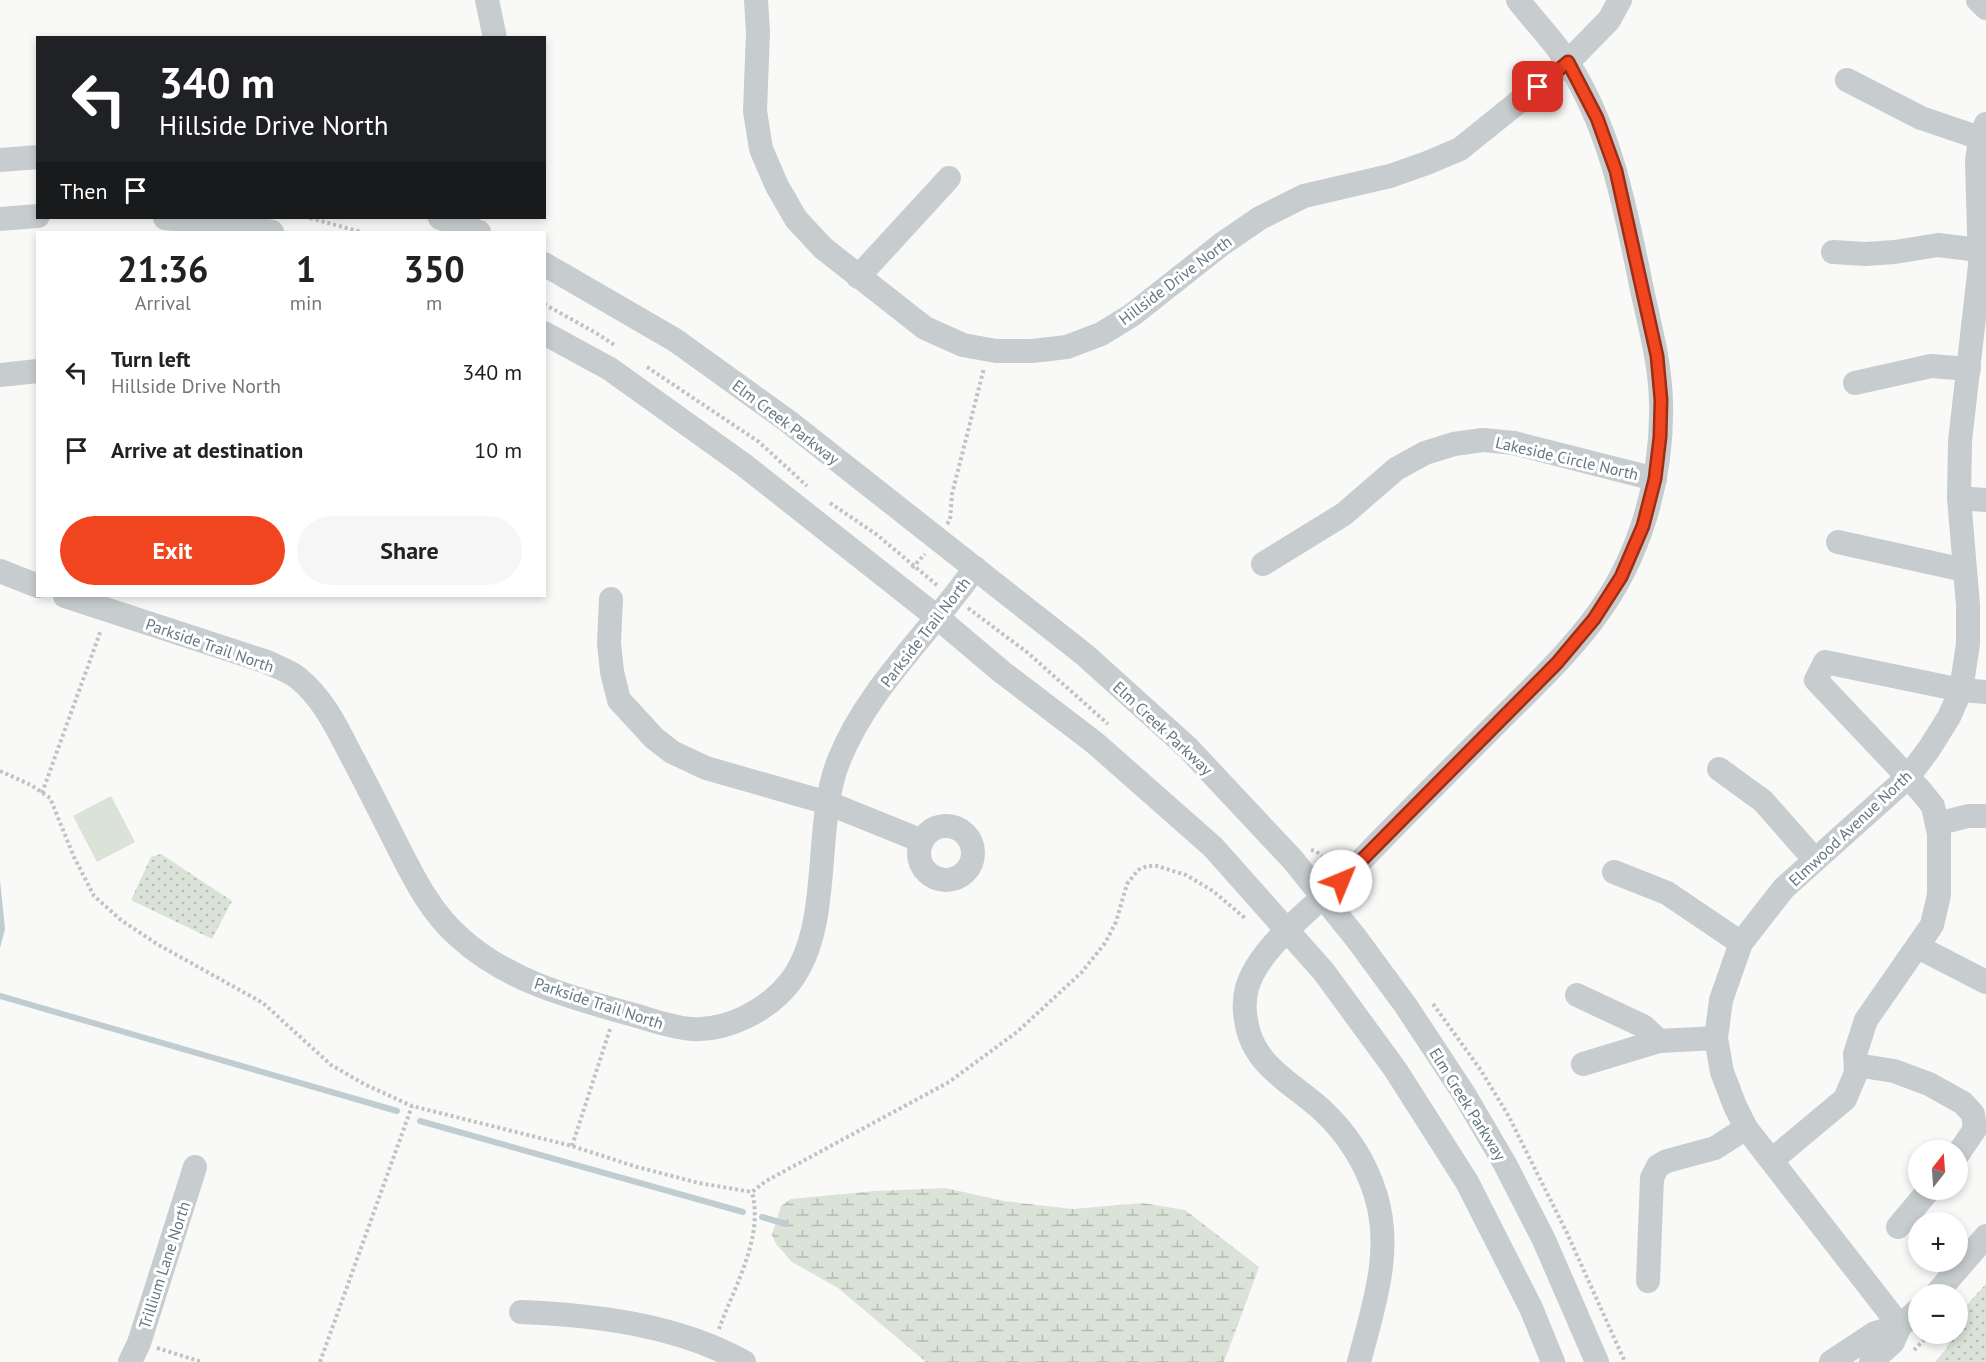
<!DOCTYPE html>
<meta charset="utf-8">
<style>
body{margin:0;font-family:"PT Sans",sans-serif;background:#f6f6f6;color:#222;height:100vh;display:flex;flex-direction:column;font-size:22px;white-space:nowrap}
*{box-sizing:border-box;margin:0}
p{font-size:20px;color:#767676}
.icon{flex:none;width:33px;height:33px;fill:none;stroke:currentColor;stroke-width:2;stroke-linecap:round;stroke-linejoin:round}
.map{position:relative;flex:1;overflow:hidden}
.panel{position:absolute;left:36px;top:231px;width:510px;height:366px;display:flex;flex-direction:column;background:#fff;border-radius:0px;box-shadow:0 3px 9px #0003}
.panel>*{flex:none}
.guide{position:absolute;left:36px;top:36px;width:510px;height:183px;border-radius:0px;box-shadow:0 3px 9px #0003;background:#202124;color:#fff;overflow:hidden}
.needle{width:39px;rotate:17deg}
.buttons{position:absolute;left:1908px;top:1140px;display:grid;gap:12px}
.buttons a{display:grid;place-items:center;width:60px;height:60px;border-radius:50%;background:#fff;box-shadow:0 3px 9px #0003;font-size:30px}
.pin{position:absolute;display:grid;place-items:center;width:51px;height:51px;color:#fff;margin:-26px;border-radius:12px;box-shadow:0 3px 9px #0006}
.me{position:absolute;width:66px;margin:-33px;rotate:45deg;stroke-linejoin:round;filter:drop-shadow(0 0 4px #0008)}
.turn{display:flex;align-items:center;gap:21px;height:126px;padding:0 24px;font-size:27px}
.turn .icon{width:78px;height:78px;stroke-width:2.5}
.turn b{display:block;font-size:42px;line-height:51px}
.then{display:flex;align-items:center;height:57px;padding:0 24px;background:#0003;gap:12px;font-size:22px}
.eta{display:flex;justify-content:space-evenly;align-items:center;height:102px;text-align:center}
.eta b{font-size:36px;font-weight:700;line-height:42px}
.button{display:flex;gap:12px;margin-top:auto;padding:12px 24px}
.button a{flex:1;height:69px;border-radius:36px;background:#f1451f;color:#fff;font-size:24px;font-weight:700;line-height:69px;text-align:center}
.button a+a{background:#f6f6f6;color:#222}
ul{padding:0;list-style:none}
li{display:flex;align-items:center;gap:18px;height:78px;padding:0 24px}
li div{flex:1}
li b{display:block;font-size:22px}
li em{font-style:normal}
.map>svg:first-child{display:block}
</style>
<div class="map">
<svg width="1986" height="1362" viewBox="0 0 1986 1362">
<defs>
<pattern id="wetland-marsh" width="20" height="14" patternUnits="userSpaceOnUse" patternTransform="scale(1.5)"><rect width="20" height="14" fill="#dbe2d7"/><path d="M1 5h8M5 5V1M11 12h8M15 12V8" fill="none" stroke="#b5bcb4"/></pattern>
<pattern id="park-dots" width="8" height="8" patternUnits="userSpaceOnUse" patternTransform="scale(1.5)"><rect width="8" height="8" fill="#dbe2d7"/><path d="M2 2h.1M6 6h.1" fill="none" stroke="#b5bcb4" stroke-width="1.8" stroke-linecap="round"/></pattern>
</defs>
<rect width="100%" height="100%" fill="#f9f9f7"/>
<polygon fill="#dbe2d7" points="111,796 135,842 97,862 73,816"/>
<polygon fill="url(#wetland-marsh)" points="945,1188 1004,1201 1073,1209 1143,1203 1185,1210 1259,1267 1224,1362 926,1362 838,1288 792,1262 776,1244 772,1235 781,1206 791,1199 875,1191"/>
<g fill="url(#park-dots)">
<polygon points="161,854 232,901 212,939 131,900 151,857"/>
<path d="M1986,1284v78h-51l12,-14 6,-14h5c0,-23 14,-35 28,-50z"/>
</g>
<polygon fill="#bfccd0" points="0,880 5,929 0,948"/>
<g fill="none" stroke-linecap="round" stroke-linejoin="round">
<g stroke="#bfccd0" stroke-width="6">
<polyline points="0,996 397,1111"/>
<polyline points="420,1121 743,1212"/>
<polyline points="762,1217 786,1224"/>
</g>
<g stroke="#c0c3c5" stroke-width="4" stroke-dasharray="3 3" stroke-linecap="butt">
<polyline points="310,218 361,232"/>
<polyline points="544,304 596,333 616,346"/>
<polyline points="647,367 759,442 807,486"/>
<polyline points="830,503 876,534 938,586"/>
<polyline points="947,524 950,520 952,494 984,368"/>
<polyline points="912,568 925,554"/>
<polyline points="968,608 1028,653 1108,724"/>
<polyline points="0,771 31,785 50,798 74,857 94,896 121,920 157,944 263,1003 331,1065 364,1084 412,1106 572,1146 637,1167 699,1183 752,1192 766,1181 949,1082 1017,1032 1082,972 1105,943 1116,922 1127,884 1138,870 1147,866 1157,866 1186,875 1213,891 1246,919"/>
<polyline points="42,793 101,630"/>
<polyline points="1311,850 1316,851 1329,863"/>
<polyline points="1433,1004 1480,1069 1508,1115 1567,1233 1625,1362"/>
<polyline points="572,1146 610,1029"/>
<path d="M719,1329c15,-42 45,-91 33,-137"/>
<polyline points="157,1348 202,1362"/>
<polyline points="1914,1350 1930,1334"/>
<polyline points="320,1362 412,1106"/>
</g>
<g stroke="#c7cccf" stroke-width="24">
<polyline points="487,0 495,38"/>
<polyline points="756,0 758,32 755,111 761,149 777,186 796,219 823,248 925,328 963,345 996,351 1032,351 1067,347 1101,334 1132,315 1222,244 1260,218 1304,196 1390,176 1427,163 1460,149 1568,62 1609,20 1620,0"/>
<polyline points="1978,0 1986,8"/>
<polyline points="1847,80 1921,118 1980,138"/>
<polyline points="0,160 38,157"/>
<polyline points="165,218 250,227 272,232"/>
<polyline points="440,218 479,232"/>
<polyline points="0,219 38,216"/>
<polyline points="1833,252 1866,254 1895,252 1938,245 1979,250"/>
<polyline points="544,264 675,340 789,422 1085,655 1188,748 1293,860 1356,938 1406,1006 1464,1094 1505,1164 1544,1240 1597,1362"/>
<polyline points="858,277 949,178"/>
<polyline points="544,333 610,369 744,465 938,618 1002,672 1095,743 1213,847 1324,972 1395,1069 1467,1182 1531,1308 1553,1362"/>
<polyline points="0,375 38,371"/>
<polyline points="1855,383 1931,366 1969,369"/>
<polyline points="1959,498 1986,500"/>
<polyline points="1838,542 1964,570"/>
<polyline points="1263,564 1344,514 1396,469 1425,453 1454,444 1483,440 1514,443 1655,479"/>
<polyline points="0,571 38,586"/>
<path d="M65,596l202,66c10,5 23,9 31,16 25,20 39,50 53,77 15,28 29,56 43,84 18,35 35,72 65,98 50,46 118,62 182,80 16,5 34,11 51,12 36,2 76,-19 98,-47 44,-57 22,-156 49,-222 29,-73 92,-128 136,-192"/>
<polyline points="611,599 609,643 612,672 619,700 654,738 672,752 706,768 828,803 922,841"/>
<polyline points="1719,769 1763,801 1815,860"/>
<polyline points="1937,824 1968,816 1986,816"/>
<circle cx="946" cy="853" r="27"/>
<polyline points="1614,872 1667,893 1741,943"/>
<polyline points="1918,947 1986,982"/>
<polyline points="1577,995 1643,1026 1659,1041"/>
<polyline points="1583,1064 1659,1041 1716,1038"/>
<polyline points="1856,1065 1894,1071 1929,1084 1963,1103 1973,1114 1975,1129 1958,1154"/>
<polyline points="1772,1160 1845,1099 1856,1073 1855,1054 1866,1020 1932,925 1939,895 1939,834 1933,806 1920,790 1816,680 1825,662 1961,690 1986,692"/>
<polyline points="1898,1227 1929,1190"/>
<polyline points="1648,1281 1652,1178 1658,1166 1667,1161 1715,1148 1746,1128"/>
<polyline points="1936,1294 1986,1236"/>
<path d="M521,1312c75,3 157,13 223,50"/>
<polyline points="1900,1326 1746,1128 1735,1106 1722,1072 1716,1038 1721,1000 1741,943 1784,888 1908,777 1929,749 1949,717 1961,690 1968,644 1968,605 1959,498 1960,441 1980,265 1977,162 1980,138 1986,124"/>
<polyline points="130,1362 139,1343 195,1167"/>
<path d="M1359,1362c14,-54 34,-110 17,-166 -10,-33 -29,-63 -55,-87 -30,-27 -69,-44 -75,-89 -2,-11 -2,-21 1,-32 11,-40 65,-79 94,-108 14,-13 27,-26 40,-40 39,-40 79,-80 119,-120 32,-32 65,-63 93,-100 47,-61 70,-142 68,-218 -1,-44 -14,-85 -22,-127 -15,-73 -30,-148 -71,-212 -14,-22 -34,-42 -50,-63"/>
<polyline points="1831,1362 1875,1333 1900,1326"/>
<polyline points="1871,1362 1893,1342 1900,1326 1918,1310"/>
</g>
</g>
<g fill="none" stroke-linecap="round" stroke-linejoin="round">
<defs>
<polyline id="route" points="1341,881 1557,663 1594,619 1621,577 1643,526 1655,479 1660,437 1661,400 1657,356 1616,171 1597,118 1568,62 1538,87"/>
</defs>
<use href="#route" stroke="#9d2d14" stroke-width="15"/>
<use href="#route" stroke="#f1451f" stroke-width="10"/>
</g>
<g text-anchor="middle" stroke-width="6" stroke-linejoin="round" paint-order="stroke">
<g font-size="16" fill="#627784" stroke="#fff">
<text transform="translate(1175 280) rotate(-37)" y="6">Hillside Drive North</text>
<text transform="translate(786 422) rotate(37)" y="6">Elm Creek Parkway</text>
<text transform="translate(1567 458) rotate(13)" y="6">Lakeside Circle North</text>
<text transform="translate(925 632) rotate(-52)" y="6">Parkside Trail North</text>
<text transform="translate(210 645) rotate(19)" y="6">Parkside Trail North</text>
<text transform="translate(1163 728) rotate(43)" y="6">Elm Creek Parkway</text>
<text transform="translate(1850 828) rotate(-43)" y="6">Elmwood Avenue North</text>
<text transform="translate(599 1003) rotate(18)" y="6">Parkside Trail North</text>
<text transform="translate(1468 1104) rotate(58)" y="6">Elm Creek Parkway</text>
<text transform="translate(164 1265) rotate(-72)" y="6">Trillium Lane North</text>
</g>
</g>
</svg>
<div class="buttons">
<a><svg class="needle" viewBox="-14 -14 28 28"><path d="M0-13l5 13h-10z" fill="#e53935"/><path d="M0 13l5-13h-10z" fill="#767676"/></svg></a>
<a>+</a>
<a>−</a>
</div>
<div class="pin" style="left:1538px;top:87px;background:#d93025"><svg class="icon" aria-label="arrive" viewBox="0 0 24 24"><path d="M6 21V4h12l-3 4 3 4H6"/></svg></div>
<svg class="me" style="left:1341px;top:881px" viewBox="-20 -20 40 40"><circle r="19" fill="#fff"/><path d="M0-13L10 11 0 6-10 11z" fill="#f1451f"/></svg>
<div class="guide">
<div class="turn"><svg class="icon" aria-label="left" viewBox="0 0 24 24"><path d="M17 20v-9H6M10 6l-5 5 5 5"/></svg><div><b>340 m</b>Hillside Drive North</div></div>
<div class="then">Then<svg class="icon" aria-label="arrive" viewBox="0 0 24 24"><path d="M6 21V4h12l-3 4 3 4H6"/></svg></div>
</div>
<section class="panel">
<div class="eta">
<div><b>21:36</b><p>Arrival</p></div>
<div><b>1</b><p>min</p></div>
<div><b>350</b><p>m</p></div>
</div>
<ul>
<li><svg class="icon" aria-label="left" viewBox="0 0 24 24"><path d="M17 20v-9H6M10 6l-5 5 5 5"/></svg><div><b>Turn left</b><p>Hillside Drive North</p></div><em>340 m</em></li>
<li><svg class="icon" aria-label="arrive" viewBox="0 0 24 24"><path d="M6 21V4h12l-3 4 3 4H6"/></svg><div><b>Arrive at destination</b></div><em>10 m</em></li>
</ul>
<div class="button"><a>Exit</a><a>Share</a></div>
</section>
</div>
